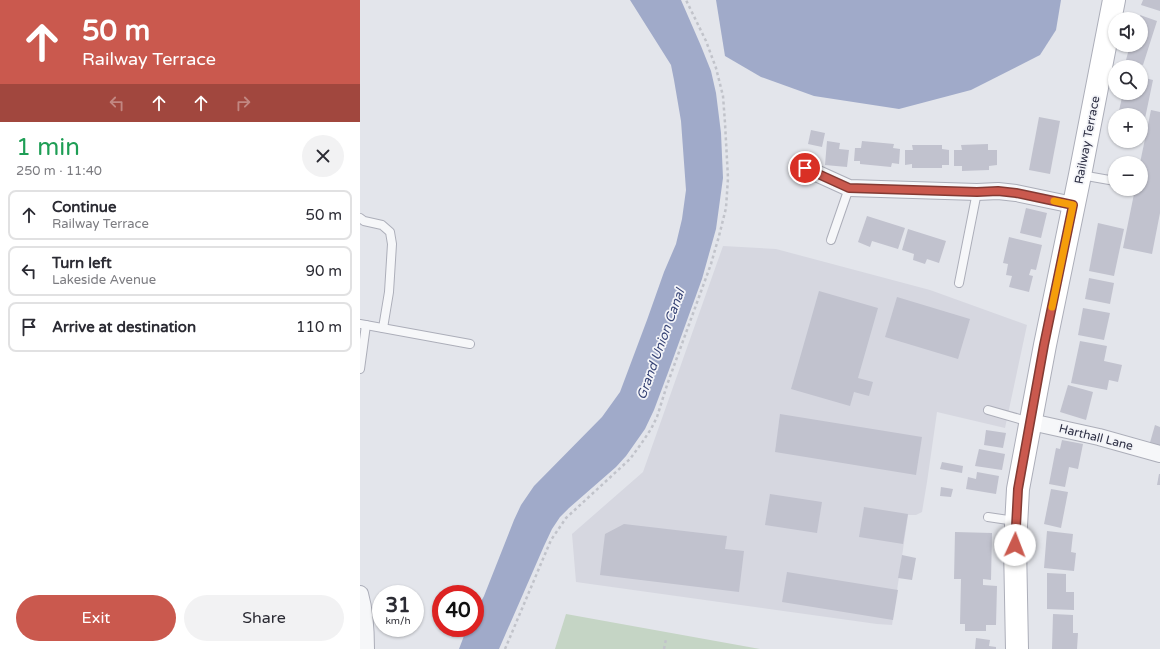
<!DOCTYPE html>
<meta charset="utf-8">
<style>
body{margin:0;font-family:"Varela Round",sans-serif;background:#f2f2f3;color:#2b2b33;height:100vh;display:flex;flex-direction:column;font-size:15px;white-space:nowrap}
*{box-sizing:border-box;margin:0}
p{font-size:13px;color:#7c7c81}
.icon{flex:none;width:22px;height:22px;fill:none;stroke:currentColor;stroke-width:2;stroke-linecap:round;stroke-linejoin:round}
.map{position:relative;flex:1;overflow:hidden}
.drawer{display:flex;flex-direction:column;background:#fff;width:360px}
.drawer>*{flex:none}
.top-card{background:#ca594e;color:#fff;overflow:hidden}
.controls{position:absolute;left:748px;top:12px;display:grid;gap:8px}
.controls a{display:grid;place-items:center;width:40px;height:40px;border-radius:50%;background:#fff;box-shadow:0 1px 3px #0004;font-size:20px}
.speed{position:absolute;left:12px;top:585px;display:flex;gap:8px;font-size:20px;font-weight:700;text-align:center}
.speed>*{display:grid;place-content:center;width:52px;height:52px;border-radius:50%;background:#fff;box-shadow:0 1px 3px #0004;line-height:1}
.speed small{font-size:10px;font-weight:400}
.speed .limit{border:6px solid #d22;background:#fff;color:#111}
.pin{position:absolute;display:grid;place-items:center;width:34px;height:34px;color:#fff;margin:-17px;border:2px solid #fff;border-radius:50%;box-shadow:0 1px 4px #0007}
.me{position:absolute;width:44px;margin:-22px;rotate:2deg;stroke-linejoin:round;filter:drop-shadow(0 0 3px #0008)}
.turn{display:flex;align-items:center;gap:14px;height:84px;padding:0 16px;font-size:18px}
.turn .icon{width:52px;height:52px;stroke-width:2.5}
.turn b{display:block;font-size:28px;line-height:34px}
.lanes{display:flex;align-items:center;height:38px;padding:0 16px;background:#0003;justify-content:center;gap:20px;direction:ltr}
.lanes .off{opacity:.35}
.round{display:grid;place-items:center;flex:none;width:42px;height:42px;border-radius:21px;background:#f2f2f3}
.summary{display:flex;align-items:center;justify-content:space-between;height:68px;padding:0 16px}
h1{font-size:24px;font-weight:600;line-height:30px;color:#1e9e55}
.primary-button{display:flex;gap:8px;margin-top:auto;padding:8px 16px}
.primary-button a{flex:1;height:46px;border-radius:24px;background:#ca594e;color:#fff;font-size:16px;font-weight:600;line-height:46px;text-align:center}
.primary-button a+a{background:#f2f2f3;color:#2b2b33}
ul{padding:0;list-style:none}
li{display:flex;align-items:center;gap:12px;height:50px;margin:0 8px 6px;padding:0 8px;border:2px solid #e1e1e2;border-radius:8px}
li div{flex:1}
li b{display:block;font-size:15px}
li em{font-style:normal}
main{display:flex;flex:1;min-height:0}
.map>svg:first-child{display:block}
</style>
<main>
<section class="drawer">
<div class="top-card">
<div class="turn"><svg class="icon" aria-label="ahead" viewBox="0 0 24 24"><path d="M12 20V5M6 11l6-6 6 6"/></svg><div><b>50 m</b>Railway Terrace</div></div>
<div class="lanes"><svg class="icon off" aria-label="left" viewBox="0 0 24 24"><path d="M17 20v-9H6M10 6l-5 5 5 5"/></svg><svg class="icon" aria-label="ahead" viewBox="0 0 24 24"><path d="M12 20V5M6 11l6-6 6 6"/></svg><svg class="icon" aria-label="ahead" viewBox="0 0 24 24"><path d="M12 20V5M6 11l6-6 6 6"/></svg><svg class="icon off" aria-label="right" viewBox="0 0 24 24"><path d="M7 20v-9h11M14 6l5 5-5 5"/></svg></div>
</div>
<div class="summary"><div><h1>1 min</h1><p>250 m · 11:40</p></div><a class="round"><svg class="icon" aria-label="close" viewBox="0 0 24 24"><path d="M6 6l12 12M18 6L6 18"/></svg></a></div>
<ul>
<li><svg class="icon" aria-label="ahead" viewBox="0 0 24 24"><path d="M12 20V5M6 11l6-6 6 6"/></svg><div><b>Continue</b><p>Railway Terrace</p></div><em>50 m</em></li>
<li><svg class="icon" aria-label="left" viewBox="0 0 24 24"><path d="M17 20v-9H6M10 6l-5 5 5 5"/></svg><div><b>Turn left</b><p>Lakeside Avenue</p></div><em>90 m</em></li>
<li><svg class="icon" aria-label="arrive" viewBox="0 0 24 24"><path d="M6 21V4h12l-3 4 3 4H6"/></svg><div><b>Arrive at destination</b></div><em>110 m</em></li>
</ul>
<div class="primary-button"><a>Exit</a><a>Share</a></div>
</section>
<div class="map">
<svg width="800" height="649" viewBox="0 0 800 649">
<rect width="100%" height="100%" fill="#e3e5eb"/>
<polygon fill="#d6d7e0" points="363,246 416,249 570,290 667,325 645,428 577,412 567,482 562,512 556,515 548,515 532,625 517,624 216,582 212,534 283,472"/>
<polygon fill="#c5d5c5" points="206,614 400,649 195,649"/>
<g fill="#a0aac9">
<polygon points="270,0 321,0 341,46 351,71 356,93 361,133 363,178 356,229 342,279 309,370 294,410 285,429 266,456 256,467 209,508 200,517 192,529 184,546 139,649 99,649 107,628 115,628 115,613 124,596 154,520 161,505 174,486 242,417 260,392 287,320 304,272 316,244 322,219 326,190 321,121 314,80 311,65"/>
<polygon points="356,0 701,0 696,30 680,55 611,90 539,109 454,96 401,77 365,56"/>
</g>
<g fill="#c1c2ce">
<polygon points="783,0 800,0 800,11 781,5"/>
<polygon points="780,15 797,21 783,65 766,60 770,45 781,45 781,19 778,19"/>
<polygon points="781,77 793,80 783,128 781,128 781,115 758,115 763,93 781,93"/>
<polygon points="791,110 800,112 800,213 792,254 763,248 775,189 781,189 781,163 780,163"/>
<polygon points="679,117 700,121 690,174 669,170"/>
<polygon points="451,130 465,133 462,147 448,144"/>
<polygon points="467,141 480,143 479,149 489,150 487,167 465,165"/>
<polygon points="502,141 534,144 533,148 540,149 539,164 532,163 531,167 500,164 500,161 494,161 495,148 501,148"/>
<polygon points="628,144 628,150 637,150 637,165 629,166 629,170 602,171 602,166 594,166 594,150 602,150 601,145"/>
<polygon points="552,145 582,145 582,149 589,150 589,165 582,165 582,168 552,168 552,164 545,165 545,150 553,150"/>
<polygon points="666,208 687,213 681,238 660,233"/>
<polygon points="507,216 545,228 538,249 512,241 510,247 498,242"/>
<polygon points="738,223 764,229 754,276 729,271"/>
<polygon points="548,229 586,241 579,263 567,259 565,264 553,260 554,254 542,250"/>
<polygon points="649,237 682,245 676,270 671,269 669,275 673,276 669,292 649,287 652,276 646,275 648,264 643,263"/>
<polygon points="729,278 754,283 750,304 725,299"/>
<polygon points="459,291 518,308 498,378 513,382 509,396 494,392 490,406 431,389"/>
<polygon points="537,297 610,319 598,359 525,337"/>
<polygon points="723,308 750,313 744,340 718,335"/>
<polygon points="720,341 747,346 744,361 762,365 758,382 749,380 747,390 711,383"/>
<polygon points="708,385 733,392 726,420 700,412"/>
<polygon points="420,414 562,437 556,475 415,452"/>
<polygon points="795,425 800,427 800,449 789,446"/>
<polygon points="626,430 646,433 643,448 624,445"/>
<polygon points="702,440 723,444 718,469 709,467 705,487 689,484 696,448 700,449"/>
<polygon points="619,449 645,454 642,470 615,466"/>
<polygon points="582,462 603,466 602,473 580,469"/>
<polygon points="617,472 639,476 636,494 606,489 608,477 616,479"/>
<polygon points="799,474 800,474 800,485 797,485"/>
<polygon points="581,487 593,489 591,497 580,496"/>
<polygon points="691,489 708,492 701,528 684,524"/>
<polygon points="410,494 462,502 457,533 405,525"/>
<polygon points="504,507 548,514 543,544 499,537"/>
<polygon points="264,524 367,536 365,549 384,551 379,592 240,575 245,534"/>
<polygon points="687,531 713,534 711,552 716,553 714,571 684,568"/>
<polygon points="595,532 632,533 631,580 623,579 623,585 637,586 636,625 626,625 626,631 605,631 605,624 600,624 601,579 594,579"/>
<polygon points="542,555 556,558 552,580 538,578"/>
<polygon points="427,572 538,590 533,620 422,602"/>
<polygon points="687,573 706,574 706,592 714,592 714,610 687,609"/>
<polygon points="693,614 713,615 713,633 718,633 717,649 692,649"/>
<polygon points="616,638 630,640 629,646 636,647 636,649 615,649"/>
</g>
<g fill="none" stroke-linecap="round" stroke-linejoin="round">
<defs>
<g id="lane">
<polyline points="721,175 755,181"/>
<polyline points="0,218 4,221 22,225 30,232 32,244 29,292 23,328"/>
<polyline points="471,240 489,188"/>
<polyline points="599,283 617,192"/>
<polyline points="0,324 110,344"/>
<polyline points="0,369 6,325"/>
<polyline points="628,410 670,422"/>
<polyline points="628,517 655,521"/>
</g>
<g id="street">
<polyline points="445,168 489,188 617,192 638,191 656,193 713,205"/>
<polyline points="671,422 739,437 800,454"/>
<path d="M0,594c5,18 6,36 6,55"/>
</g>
<polyline id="secondary" points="657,649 655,545 658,489 685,345 720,175 754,0"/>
</defs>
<use href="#lane" stroke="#acaeb9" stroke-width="10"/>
<use href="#street" stroke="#acaeb9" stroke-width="18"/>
<use href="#secondary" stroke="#acaeb9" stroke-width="24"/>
<g stroke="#c1c3ca" stroke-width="2.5" stroke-dasharray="3 3" stroke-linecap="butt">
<polyline points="145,649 191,540 206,518 270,459 281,444 291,429 297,417 307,385 351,264 359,236 366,208 368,178 365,123 363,96 356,68 346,41 326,0"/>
<polyline points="304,649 306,639"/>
</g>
<use href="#lane" stroke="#f6f7f9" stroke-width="8"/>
<use href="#street" stroke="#f6f7f9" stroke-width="16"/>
<use href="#secondary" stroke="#fff" stroke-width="22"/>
</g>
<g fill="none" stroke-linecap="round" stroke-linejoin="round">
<defs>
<polyline id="route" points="445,168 489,188 617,192 638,191 656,193 713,205 684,345 658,489 655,545"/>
</defs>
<use href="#route" stroke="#833a33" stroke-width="10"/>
<use href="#route" stroke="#ca594e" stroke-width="7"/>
<polyline stroke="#f59e0b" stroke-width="7" points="692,307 713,205 694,201"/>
</g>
<g text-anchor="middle" stroke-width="3.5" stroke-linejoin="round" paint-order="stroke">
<g font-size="12" fill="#2c2e43" stroke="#f3f4f8">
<text transform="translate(727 140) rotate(-79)" y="4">Railway Terrace</text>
<text transform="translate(736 437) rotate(14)" y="4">Harthall Lane</text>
</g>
<g font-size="13" font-style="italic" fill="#374476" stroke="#f3f4f8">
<text transform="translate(300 344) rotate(-70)" y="5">Grand Union Canal</text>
</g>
</g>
</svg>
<div class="controls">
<a><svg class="icon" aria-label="sound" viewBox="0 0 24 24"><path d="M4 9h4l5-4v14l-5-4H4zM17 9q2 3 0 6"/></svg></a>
<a><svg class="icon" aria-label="search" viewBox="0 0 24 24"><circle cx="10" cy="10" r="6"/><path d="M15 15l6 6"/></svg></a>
<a>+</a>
<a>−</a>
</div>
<div class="speed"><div>31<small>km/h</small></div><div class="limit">40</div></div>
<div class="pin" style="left:445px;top:168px;background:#d93025"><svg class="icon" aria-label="arrive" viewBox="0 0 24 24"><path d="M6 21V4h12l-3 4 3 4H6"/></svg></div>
<svg class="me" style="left:655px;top:545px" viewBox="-20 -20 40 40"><circle r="19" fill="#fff"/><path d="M0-13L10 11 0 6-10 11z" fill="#ca594e"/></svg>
</div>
</main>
